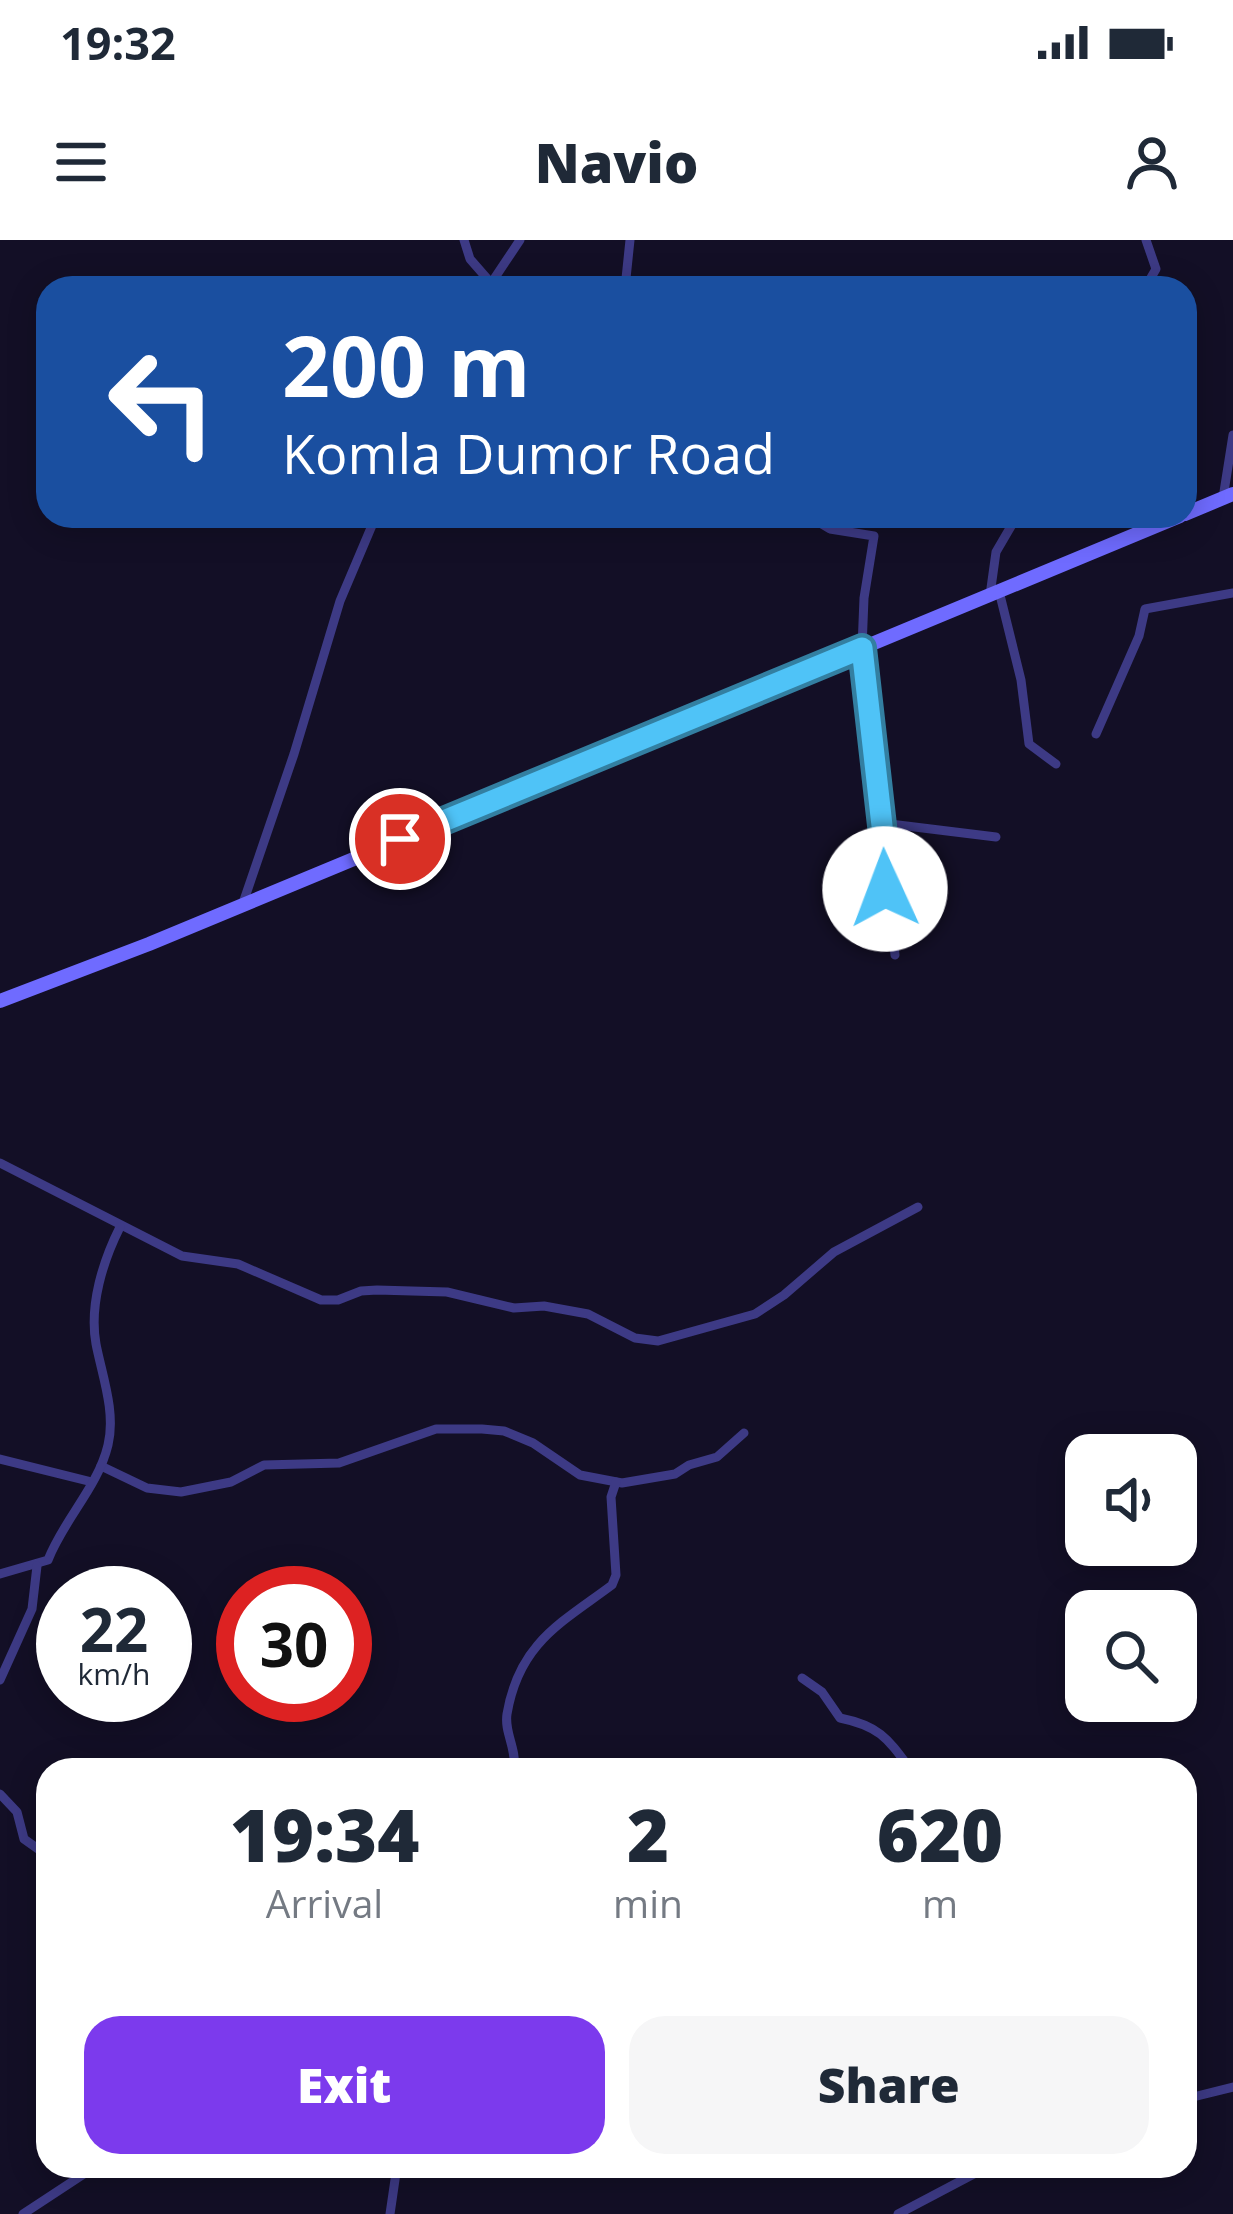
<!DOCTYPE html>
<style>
body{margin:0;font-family:"Open Sans",sans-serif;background:#f6f6f7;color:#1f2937;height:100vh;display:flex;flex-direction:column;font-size:45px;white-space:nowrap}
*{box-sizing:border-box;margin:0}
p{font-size:39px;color:#747a83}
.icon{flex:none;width:66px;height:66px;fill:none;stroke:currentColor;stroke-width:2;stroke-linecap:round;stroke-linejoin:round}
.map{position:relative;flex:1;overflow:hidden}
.panel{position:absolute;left:36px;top:1518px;width:1161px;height:420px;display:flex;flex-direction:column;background:#fff;border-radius:36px;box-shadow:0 6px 30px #0003}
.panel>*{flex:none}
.guide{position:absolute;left:36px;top:36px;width:1161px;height:252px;border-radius:36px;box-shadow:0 6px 30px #0003;background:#1a4fa0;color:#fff;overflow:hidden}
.tools{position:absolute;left:1065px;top:1194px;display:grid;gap:24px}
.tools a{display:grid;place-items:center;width:132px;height:132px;border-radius:24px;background:#fff;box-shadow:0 6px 30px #0003;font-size:60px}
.speed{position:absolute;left:36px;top:1326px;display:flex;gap:24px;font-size:60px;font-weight:700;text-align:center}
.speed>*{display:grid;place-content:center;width:156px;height:156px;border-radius:50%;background:#fff;box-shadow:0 6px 30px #0003;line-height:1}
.speed small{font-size:30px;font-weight:400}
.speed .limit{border:18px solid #d22;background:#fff;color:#111}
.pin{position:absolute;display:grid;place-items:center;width:102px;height:102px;color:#fff;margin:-51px;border:6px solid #fff;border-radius:50%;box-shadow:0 3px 12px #0007}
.me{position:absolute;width:132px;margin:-66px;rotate:358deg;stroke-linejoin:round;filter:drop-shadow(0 0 9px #0008)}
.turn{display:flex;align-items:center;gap:42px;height:252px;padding:0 48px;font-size:54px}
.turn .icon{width:156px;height:156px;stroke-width:2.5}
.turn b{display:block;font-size:84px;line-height:102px}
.eta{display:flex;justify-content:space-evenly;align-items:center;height:204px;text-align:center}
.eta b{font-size:72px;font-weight:800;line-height:84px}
.primary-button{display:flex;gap:24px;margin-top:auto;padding:24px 48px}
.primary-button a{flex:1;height:138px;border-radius:36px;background:#7c3aed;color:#fff;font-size:48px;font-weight:800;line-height:138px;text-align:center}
.primary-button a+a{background:#f6f6f7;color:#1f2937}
.status{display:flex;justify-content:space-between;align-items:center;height:84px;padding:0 60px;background:#fff;direction:ltr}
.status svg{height:33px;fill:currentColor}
header{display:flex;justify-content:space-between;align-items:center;height:156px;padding:0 48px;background:#fff;font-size:54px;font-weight:800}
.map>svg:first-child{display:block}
</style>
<div class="status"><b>19:32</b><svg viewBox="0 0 49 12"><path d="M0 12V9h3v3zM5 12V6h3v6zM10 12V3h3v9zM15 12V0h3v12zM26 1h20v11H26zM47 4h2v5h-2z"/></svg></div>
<header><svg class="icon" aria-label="menu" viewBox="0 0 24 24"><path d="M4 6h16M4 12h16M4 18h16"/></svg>Navio<svg class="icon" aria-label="person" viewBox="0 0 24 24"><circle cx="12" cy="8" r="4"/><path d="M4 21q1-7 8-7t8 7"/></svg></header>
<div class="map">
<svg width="1233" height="1974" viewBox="0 0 1233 1974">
<rect width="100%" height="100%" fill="#130f26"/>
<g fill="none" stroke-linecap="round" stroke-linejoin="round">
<g stroke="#3d3a85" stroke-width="9">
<polyline points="464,0 470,19 491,43 505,41 527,48"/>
<polyline points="490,45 520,0"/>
<polyline points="625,48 630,0"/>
<polyline points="1145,48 1156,29 1146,0"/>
<polyline points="1223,258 1233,195"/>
<polyline points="808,276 830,289 874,296 864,358 862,408 895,715"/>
<polyline points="999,351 1021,440 1029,504 1056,524"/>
<polyline points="990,355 996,312 1017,276"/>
<polyline points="1096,494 1139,396 1145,369 1233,353"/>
<polyline points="882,583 996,597"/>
<polyline points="242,666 294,514 340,361 376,276"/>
<polyline points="0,923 182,1016 238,1024 321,1060 338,1060 361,1051 377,1050 447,1052 514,1068 544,1066 588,1074 635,1098 658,1101 755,1074 784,1055 834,1012 918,967"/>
<polyline points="0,1219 92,1242"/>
<polyline points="101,1226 147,1248 181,1252 231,1242 264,1225 339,1223 436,1189 482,1189 504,1191 533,1203 580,1235 622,1243 675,1234 689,1225 717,1217 744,1193"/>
<path d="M0,1334l48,-14c16,-41 50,-73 60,-115 8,-33 -6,-70 -12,-101 -7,-39 7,-83 24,-117"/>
<path d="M802,1438l20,14 18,26c40,8 48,21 71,52"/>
<polyline points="0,1440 32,1369 37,1326"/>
<path d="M514,1530c3,-22 -10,-37 -7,-56 12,-71 54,-91 105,-129l4,-10 -5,-78 5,-15"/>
<polyline points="0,1554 17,1572 24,1599 48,1616"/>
<polyline points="1185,1859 1233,1847"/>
<polyline points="23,1974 96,1926"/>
<polyline points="390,1974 397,1926"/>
<polyline points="898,1974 989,1926"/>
</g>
<g stroke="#6f6bff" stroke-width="14">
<polyline points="1185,274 1233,254"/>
<polyline points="0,761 149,704 1180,276"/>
</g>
</g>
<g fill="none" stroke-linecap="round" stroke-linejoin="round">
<defs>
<polyline id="route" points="400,599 862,408 886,621 885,649"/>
</defs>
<use href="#route" stroke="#337fa1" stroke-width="30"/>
<use href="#route" stroke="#4fc3f7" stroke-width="21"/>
</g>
</svg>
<div class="tools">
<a><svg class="icon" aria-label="sound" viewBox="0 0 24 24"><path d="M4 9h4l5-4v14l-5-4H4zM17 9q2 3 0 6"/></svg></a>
<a><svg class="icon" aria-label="search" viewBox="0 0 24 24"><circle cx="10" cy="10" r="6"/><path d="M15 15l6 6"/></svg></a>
</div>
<div class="speed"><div>22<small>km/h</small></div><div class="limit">30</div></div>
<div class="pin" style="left:400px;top:599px;background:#d93025"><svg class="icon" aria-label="arrive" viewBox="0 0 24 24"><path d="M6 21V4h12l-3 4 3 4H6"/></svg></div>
<svg class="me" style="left:885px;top:649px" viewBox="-20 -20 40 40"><circle r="19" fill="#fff"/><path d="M0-13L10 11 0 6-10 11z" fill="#4fc3f7"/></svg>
<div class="guide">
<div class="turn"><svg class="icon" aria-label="left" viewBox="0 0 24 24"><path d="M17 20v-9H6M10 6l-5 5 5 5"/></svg><div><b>200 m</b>Komla Dumor Road</div></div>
</div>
<section class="panel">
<div class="eta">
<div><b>19:34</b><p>Arrival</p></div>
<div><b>2</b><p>min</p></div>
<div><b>620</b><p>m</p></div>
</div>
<div class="primary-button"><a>Exit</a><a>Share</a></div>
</section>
</div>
